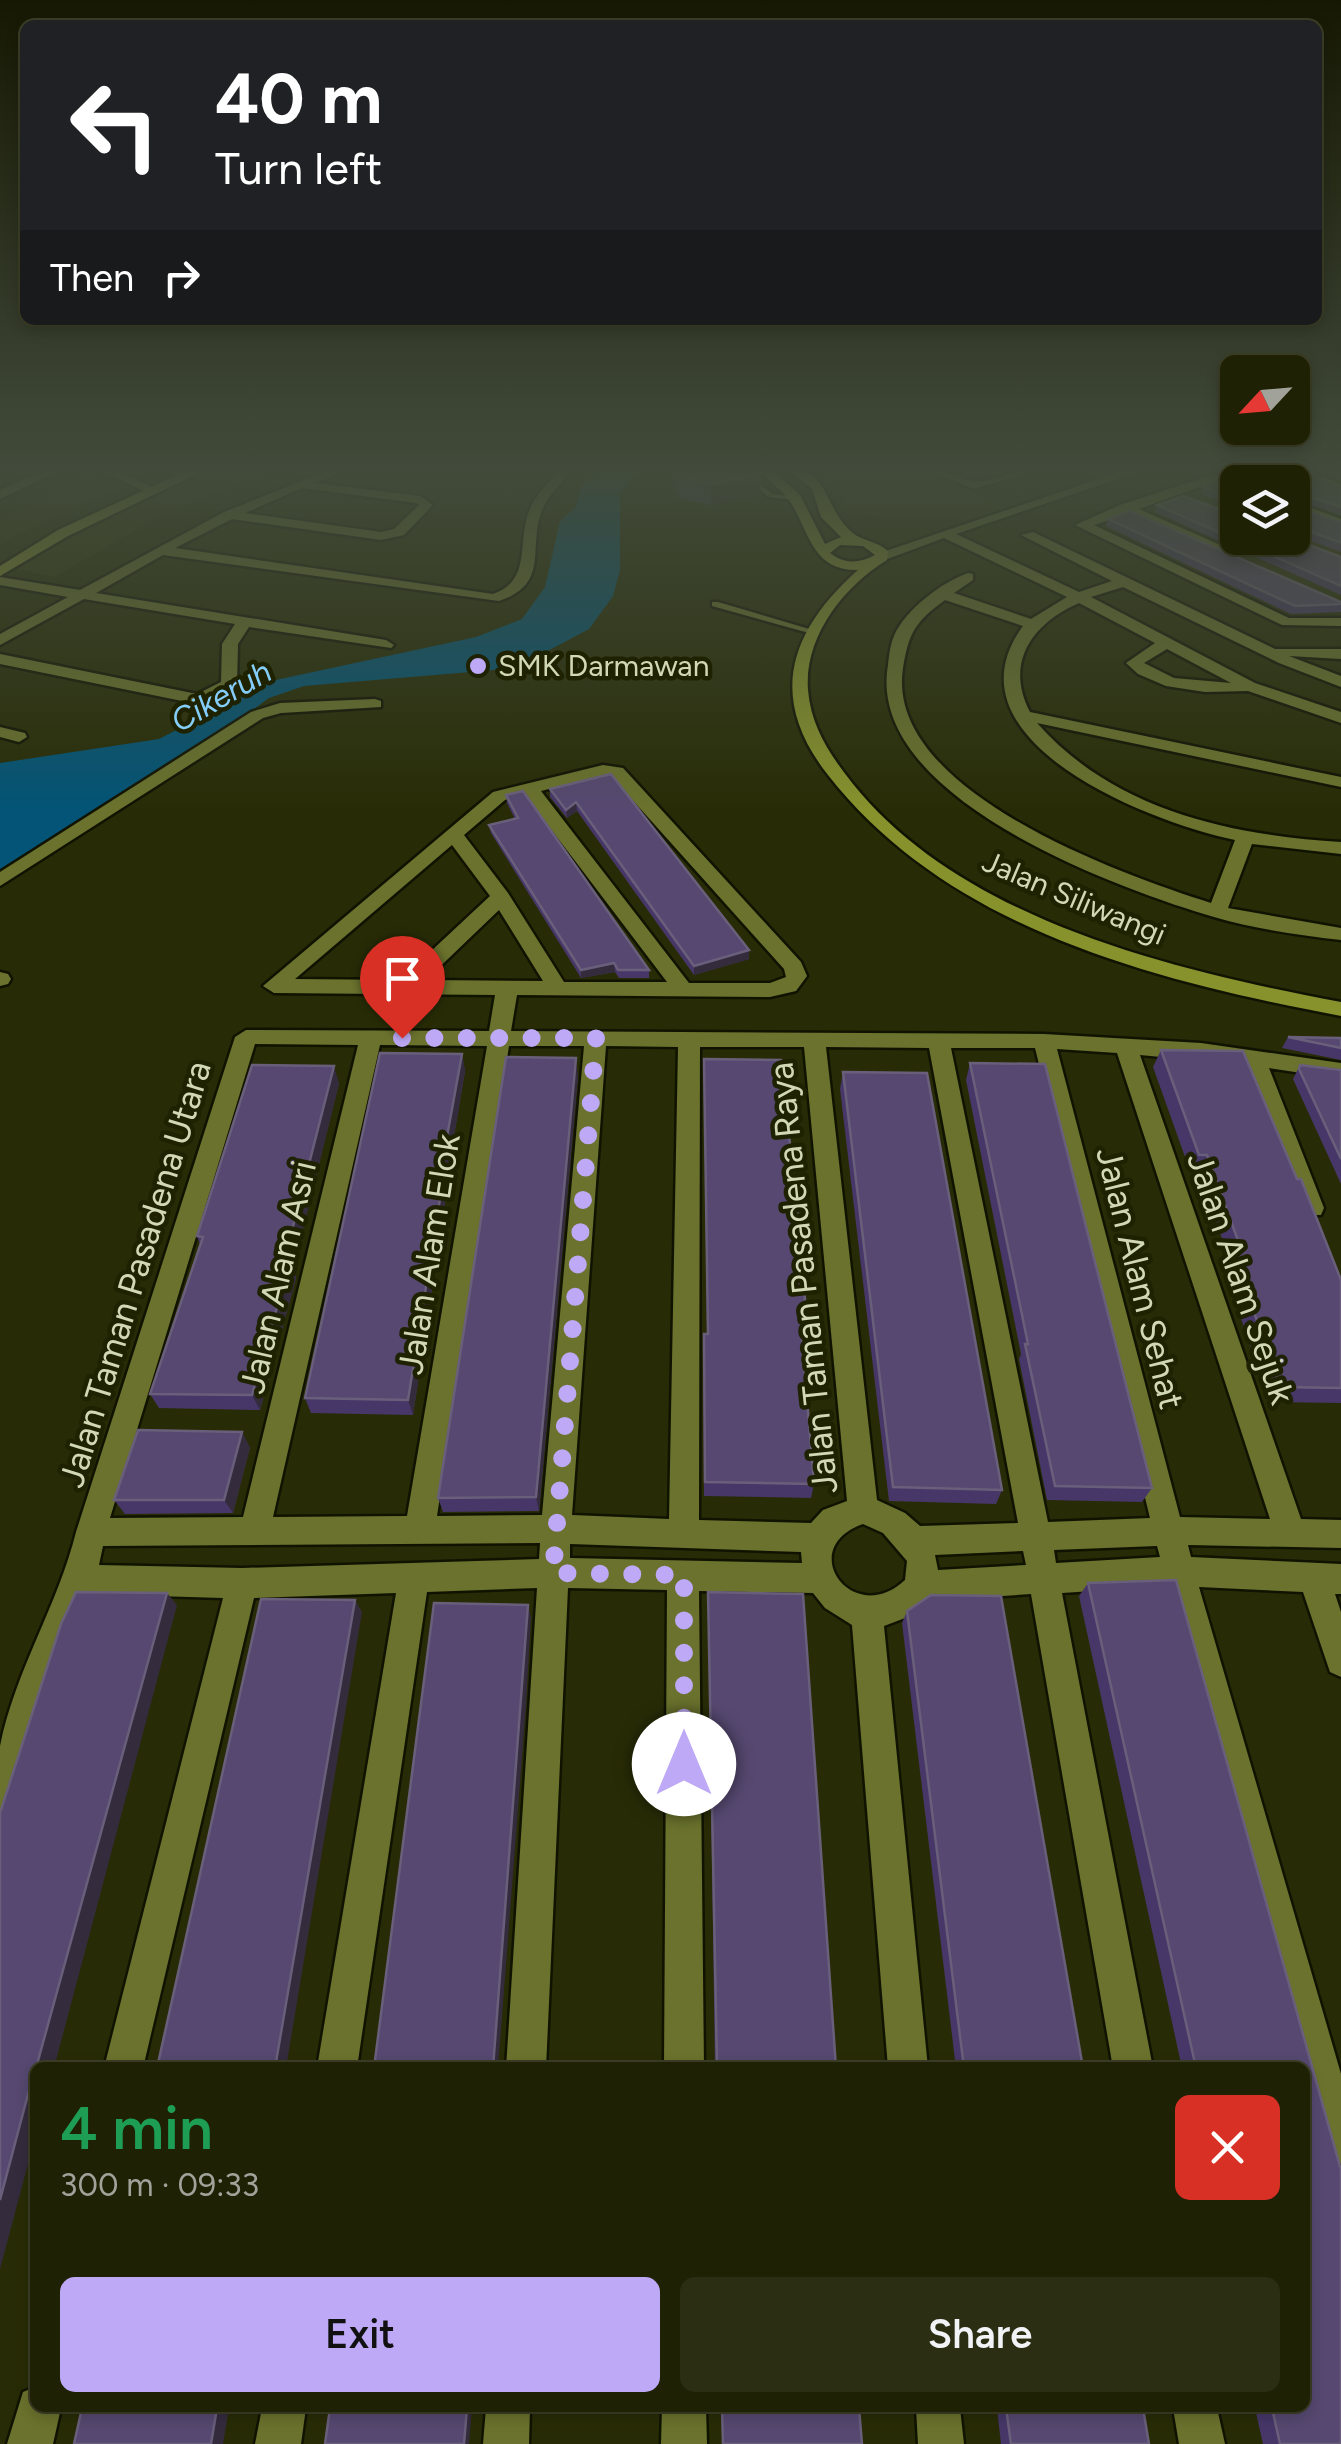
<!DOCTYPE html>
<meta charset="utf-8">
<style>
body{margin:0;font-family:Figtree,sans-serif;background:#2b2e13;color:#f1f3f6;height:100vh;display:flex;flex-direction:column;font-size:38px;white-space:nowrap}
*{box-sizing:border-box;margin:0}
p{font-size:32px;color:#a1a39a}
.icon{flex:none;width:55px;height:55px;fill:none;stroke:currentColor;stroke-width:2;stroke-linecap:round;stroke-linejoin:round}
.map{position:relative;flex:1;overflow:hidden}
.sheet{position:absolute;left:30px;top:2062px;width:1280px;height:350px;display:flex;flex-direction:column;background:#1e2104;border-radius:15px;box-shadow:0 5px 15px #0003,0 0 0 2px #3c3e26}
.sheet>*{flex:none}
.top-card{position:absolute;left:20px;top:20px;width:1302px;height:305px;border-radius:15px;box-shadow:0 5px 15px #0003,0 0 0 2px #3c3e26;background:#202124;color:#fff;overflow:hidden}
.needle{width:65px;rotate:244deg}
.tools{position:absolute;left:1220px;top:355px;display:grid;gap:20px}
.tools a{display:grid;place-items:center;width:90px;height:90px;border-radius:15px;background:#1e2104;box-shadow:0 5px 15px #0003,0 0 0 2px #3c3e26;font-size:50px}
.pin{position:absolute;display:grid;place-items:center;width:85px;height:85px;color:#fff;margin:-102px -42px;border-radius:50% 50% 50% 0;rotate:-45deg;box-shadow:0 0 10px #0007}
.pin .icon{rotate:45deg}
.me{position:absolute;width:110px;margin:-55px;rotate:0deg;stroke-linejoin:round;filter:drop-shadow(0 0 8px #0008)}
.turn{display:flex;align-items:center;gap:35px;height:210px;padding:0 30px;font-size:45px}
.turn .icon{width:130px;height:130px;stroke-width:2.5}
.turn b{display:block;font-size:70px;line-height:85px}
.then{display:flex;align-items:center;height:95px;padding:0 30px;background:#0003;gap:20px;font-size:38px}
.round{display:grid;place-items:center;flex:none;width:105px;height:105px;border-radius:15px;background:#2b2e13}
.summary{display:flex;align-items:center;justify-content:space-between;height:170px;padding:0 30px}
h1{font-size:60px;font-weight:600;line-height:75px;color:#1e9e55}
.primary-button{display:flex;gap:20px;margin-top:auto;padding:20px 30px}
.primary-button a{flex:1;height:115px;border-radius:15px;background:#bda9f5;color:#111;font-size:40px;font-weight:600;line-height:115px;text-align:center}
.primary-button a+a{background:#2b2e13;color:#f1f3f6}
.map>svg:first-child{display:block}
</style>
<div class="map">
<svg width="1341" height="2444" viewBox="0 0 1341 2444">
<rect width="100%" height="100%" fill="#282c06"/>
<g fill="#31350a">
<polygon points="221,469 272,469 164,514 54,577 14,568 141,501"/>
<polygon points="819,469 921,469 1006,508 967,520 849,515 840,490"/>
<polygon points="90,477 124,486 53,516 0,544 0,519"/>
</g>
<polygon fill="#035476" points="602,469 639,469 620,493 620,570 613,596 589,629 540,655 494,670 304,686 269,698 105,817 0,880 0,763 159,739 271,681 476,637 522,619 545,587 560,521 575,508 582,485"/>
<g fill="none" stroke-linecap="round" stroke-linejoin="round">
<defs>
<g id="service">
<polygon points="732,469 740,469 773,494 799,498 795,500 769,497"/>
<polygon points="712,602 718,602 816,631 809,633 712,606"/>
</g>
<g id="minor">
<polygon points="46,469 63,469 0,499 0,490"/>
<polygon points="97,469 114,469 158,490 148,493"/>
<path d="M331,469h18l-34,14 105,13 13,9 -29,30 -23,5 -149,-21 -57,29 318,46c40,-14 23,-53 37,-85 6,-15 19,-26 29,-40h12c-8,14 -22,25 -28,39 -17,40 9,75 -44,93l-336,-46 -67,38 290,47 8,5 -3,3 -142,-21 -11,17 -1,40 -15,13 -25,7 -197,-40v-10l197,40 24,-12 1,-38 13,-20 -151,-25 -84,46v-11l68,-37 -68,-12v-8l80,13 144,-78zM302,488l114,15 3,2 -25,24 -13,3 -136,-19z"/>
<polygon points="448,469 490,469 484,473"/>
<path d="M926,469c18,0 32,11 49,12 19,1 44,-12 66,-12l-67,20z"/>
<path d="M1128,469h19l-191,65 123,58 33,-11 -91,-46 12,-3 242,117h66v10l-52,-3 52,20v11l-62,-24 -156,-76 -32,10 164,86 86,29v11l-93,-32 -43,1 -39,-6 -28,-12 -12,-11 29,-20 -76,-40c-46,20 -75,59 -49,109l311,65v10l-304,-64c77,87 192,112 304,119v12l-89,-10 -24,64 113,20v12c-43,-5 -86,-11 -127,-23 -98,-29 -349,-120 -326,-252 1,-9 2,-20 6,-29 11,-26 48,-54 74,-63l5,1v6l-19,13 77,26 36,-22 -123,-59 -62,23 -7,-4 2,-3zM945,600l78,26c-84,115 129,197 212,214l-24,63c-91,-29 -327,-113 -308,-235 6,-36 12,-46 42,-68zM1167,649l64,34 -57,-5 -30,-15z"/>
<polygon points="1230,469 1249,469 1139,509 1236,552 1236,558 1226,558 1127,514 1094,525 1289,618 1341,618 1341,626 1282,625 1075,525 1120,505"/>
<polygon points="1292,501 1341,519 1341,528 1292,510"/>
<polygon points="375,699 381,701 381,707 281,713 263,718 0,886 0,872 251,712 280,703"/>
<polygon points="0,727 25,733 27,737 19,742 0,737"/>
<path d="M603,765l20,3 178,194 6,14 -11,15 -26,6 -253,-2 -6,36 533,3 157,9 140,20v16l-72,-11 55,140 -3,7h-18l-3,-7 -55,-143 -105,-10 161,464 40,1v28l-153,-3 3,12 150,7v30h-6l6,18v65l-11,-5 -27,-80 -104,-5 142,487v90l-14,-6c-12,-28 -22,-60 -22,-90h-5l-132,-482 -106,7 91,475h-40l-82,-474 -104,7 -14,14 -29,11 44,442h-40l-36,-443 -27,-17 -12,-15 -114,-2 5,477h-40l3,-478 -99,-2 -22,480h-40l31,-480 -110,4 -70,476h-40l79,-475 -142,5 -111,470h-39l119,-470 -134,-4 -23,51 -49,154 -5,12 -12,5c0,-22 0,-48 0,-70 15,-75 58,-141 76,-214l159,-495 11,-7 243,1 6,-36 -221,-2 -11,-7 230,-194zM603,775l8,1 173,193 2,8 -16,6h-81l-148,-192zM525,795l142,187h-103l-56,-89 -44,-58 41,-35zM452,845l38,51 -90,84 -105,-1zM499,910l44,71 -117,-1zM255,1044l103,1 -115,472 -133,1zM380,1045l107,1 -80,470 -134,1zM509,1046h75l-42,469 -105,1zM606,1046l72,1 -9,472 -97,-4zM700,1047h104l43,454 -24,9 -12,13 -112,-3zM826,1047l103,1 89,475 -98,3 -15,-13 -28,-13zM951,1048h84l115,470 -102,4zM1057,1049l60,4 153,466 -90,-2zM863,1524l20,9 24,28 -2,19c-52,49 -111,-32 -42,-56zM540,1543l-1,16 -297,9 -143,-3 4,-19zM570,1544l231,8 1,11 -232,-5zM1157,1546l3,11 -104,6 -2,-13zM1023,1551l3,14 -88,5 -3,-15z"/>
<polygon points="0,972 8,974 11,979 8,984 0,986"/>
<polygon points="35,2387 35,2408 61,2408 53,2444 7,2444 23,2392"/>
<polygon points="262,2408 306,2408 301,2444 255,2444"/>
<polygon points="486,2408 530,2408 529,2444 483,2444"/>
<polygon points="662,2408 706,2408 707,2444 661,2444"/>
<polygon points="916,2408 960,2408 964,2444 918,2444"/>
<polygon points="1173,2408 1217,2408 1225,2444 1179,2444"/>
</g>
<g id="primary">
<polygon points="190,469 207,469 68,536 0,576 0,566 58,530"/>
<path d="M758,469h13l29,26 25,49 16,-7 -20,-20 -9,-28 -25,-20c44,0 36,40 66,64 9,8 24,8 35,18l-1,9c-44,27 -83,77 -79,130 3,37 22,65 45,94 110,137 323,187 488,218v14c-185,-35 -392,-86 -513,-241 -61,-77 -39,-144 30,-205 -45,1 -48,-36 -67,-67 -8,-13 -23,-22 -33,-34zM840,545l23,1 12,9c-16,9 -31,9 -45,-2z"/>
</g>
</defs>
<use href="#service" stroke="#111301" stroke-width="5"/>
<use href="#minor" stroke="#111301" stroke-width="5"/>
<use href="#primary" stroke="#111301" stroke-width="5"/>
<use href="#service" fill="#6a722d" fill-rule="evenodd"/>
<use href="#minor" fill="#6a722d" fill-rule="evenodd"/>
<use href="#primary" fill="#87922d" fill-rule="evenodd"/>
</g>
<g fill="#463768">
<polygon points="673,469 755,469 761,474 760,495 711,505 681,499 673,488"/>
<polygon points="957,469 1012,469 990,476 975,477"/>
<polygon points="1252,469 1299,469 1341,486 1341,515 1293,499 1293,506 1341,522 1341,552 1292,534 1292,482 1238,482 1238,509 1201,494 1203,487"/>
<polygon points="1314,469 1341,469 1341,480"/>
<polygon points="1157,505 1341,557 1341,595 1155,512"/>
<polygon points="1108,519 1341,604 1341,612 1291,614 1106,526"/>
<polygon points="611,774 749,959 694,975 577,811 567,818 550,797 550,789"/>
<polygon points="506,795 649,970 649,978 619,978 615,972 581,978 491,833 489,825 515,819 507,803"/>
<polygon points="1288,1037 1341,1038 1341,1060 1282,1048"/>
<polygon points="1161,1050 1341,1280 1341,1403 1269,1402 1222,1262 1227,1253 1199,1172 1190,1171 1153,1067"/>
<polygon points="462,1054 465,1071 444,1195 445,1203 413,1415 311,1413 305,1398"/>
<polygon points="970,1063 1152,1488 1142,1502 1047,1500 1019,1359 1021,1354 966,1080"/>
<polygon points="1300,1065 1341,1070 1341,1184 1293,1079"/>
<polygon points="843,1072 1002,1490 996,1504 889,1501 840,1089"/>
<polygon points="578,1075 539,1511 443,1512 438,1498"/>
<polygon points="704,1076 806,1315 804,1331 801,1331 814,1484 811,1498 704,1496 703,1349 707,1334"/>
<polygon points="339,1083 293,1269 296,1278 260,1410 159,1408 150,1394 200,1244 197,1236"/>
<polygon points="250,1447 233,1513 125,1514 114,1500"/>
<polygon points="1176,1580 1341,2170 1341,2444 1263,2444 1255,2408 1305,2408 1305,2068 1182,2068 1079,1596 1088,1583"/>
<polygon points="708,1592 836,2068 715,2068"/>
<polygon points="907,1611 1083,2068 956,2068 902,1623"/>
<polygon points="997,2408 1143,2408 1149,2444 1001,2444"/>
</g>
<g fill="#342b3d">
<polygon points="1012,469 990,476 975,477 976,470"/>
<polygon points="761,474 760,495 711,505 711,484"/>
<polygon points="576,802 577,811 567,818 566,810"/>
<polygon points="749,950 749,959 694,975 694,966"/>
<polygon points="614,963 615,972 581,978 581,970"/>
<polygon points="462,1054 465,1071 444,1195 445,1203 413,1415 408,1400 438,1186"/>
<polygon points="576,1058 578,1075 539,1511 536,1497"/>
<polygon points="334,1066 339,1083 293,1269 296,1278 260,1410 252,1395 284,1262"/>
<polygon points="242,1432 250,1447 233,1513 224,1500"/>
<polygon points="167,1593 177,1605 54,2068 36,2068"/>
<polygon points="355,1600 362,1612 286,2068 275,2068"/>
<polygon points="528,1605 531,1617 526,1705 498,2068 493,2068"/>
<polygon points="35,2072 35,2138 0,2269 0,2200"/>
<polygon points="217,2408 229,2408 223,2444 211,2444"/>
<polygon points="467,2408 472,2408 469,2444 464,2444"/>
</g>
<g fill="#564870" stroke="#695f7b" stroke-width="2.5">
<polygon points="675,469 755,469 761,474 711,484 682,477"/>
<polygon points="1252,469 1299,469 1341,486 1341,507 1293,491 1293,506 1341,522 1341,543 1296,526 1292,526 1292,482 1238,482 1238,500 1203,487"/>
<polygon points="1183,496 1238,516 1238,538 1291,538 1341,557 1341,586 1157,505"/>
<polygon points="1130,511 1341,602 1341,604 1295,606 1108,519"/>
<polygon points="611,774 749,950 694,966 576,802 566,810 550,789"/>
<polygon points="523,791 649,970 618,970 614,963 581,970 489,825 518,818 506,795"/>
<polygon points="1288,1037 1341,1038 1341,1048"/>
<polygon points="1161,1050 1243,1051 1297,1179 1301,1179 1341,1280 1341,1388 1280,1387 1231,1246 1240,1246 1207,1155 1199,1155"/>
<polygon points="380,1053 462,1054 438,1186 442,1186 408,1400 305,1398"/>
<polygon points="506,1057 576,1058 536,1497 438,1498"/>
<polygon points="704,1059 781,1060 802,1257 806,1315 800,1315 814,1484 705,1482 704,1334 708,1334"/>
<polygon points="970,1063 1045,1064 1152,1488 1055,1486 1025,1344 1028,1344"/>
<polygon points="252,1065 334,1066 284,1262 290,1262 252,1395 150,1394 203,1237 197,1236"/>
<polygon points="1300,1065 1341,1070 1341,1159 1299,1069"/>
<polygon points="843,1072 927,1073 1002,1490 893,1487"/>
<polygon points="138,1430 242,1432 224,1500 114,1500"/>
<polygon points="1176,1580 1341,2170 1341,2444 1280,2444 1272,2408 1305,2408 1305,2068 1196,2068 1088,1583"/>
<polygon points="76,1592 167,1593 36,2068 35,2068 0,2200 0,1813 61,1624"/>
<polygon points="708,1592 803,1594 836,2068 717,2068"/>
<polygon points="931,1595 1001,1596 1083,2068 964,2068 907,1611"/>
<polygon points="261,1599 355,1600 275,2068 157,2068"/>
<polygon points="434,1603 528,1605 493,2068 374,2068"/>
<polygon points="82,2408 217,2408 211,2444 74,2444"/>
<polygon points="330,2408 467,2408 464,2444 325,2444"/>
<polygon points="722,2408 859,2408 862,2444 723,2444"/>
<polygon points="1006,2408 1143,2408 1149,2444 1011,2444"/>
</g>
<linearGradient id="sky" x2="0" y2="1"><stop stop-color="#161803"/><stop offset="0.58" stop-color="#424b3b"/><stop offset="1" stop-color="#424b3b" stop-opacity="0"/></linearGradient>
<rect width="1341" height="811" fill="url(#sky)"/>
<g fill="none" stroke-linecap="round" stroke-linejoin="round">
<polyline stroke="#bda9f5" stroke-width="18" stroke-dasharray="0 32.4" points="402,1038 596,1038 553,1573 684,1575 684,1764"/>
</g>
<circle fill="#bda9f5" stroke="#1e2200" stroke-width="4" cx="478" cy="666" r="10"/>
<g text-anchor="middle" stroke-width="9" stroke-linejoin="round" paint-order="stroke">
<g font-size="30" fill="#d2d8b6" stroke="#1e2200" text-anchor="start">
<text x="498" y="676">SMK Darmawan</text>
</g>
<g font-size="30" fill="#d2d8b6" stroke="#1e2200">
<text transform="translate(1074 898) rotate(23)" y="10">Jalan Siliwangi</text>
</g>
<g font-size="32" font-style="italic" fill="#84cdf8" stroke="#1e2200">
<text transform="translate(221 696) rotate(-30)" y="11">Cikeruh</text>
</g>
<g font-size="35" fill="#d2d8b6" stroke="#1e2200">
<text transform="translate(429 1254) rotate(-81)" y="12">Jalan Alam Elok</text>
<text transform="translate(135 1274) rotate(-73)" y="12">Jalan Taman Pasadena Utara</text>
<text transform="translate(278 1277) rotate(-77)" y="12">Jalan Alam Asri</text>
<text transform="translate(803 1278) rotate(-96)" y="12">Jalan Taman Pasadena Raya</text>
<text transform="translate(1140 1278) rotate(76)" y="12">Jalan Alam Sehat</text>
<text transform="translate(1241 1278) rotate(71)" y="12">Jalan Alam Sejuk</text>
</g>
</g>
</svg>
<div class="tools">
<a><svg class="needle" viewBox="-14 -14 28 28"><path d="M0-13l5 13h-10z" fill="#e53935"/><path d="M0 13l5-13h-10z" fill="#a1a39a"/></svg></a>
<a><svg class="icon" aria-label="layers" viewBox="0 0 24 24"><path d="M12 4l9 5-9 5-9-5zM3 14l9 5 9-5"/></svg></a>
</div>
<div class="pin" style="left:402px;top:1038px;background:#d93025"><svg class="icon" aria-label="arrive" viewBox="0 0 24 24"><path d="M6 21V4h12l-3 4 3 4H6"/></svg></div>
<svg class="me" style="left:684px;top:1764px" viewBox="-20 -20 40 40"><circle r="19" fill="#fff"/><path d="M0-13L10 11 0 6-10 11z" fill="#bda9f5"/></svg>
<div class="top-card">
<div class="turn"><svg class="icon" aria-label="left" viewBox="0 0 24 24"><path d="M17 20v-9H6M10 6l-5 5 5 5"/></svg><div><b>40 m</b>Turn left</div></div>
<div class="then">Then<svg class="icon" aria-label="right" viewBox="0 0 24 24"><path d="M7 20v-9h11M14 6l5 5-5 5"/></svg></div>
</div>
<section class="sheet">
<div class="summary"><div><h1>4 min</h1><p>300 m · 09:33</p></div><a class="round" style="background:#d93025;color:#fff"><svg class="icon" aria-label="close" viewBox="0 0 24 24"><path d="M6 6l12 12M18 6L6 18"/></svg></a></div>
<div class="primary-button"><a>Exit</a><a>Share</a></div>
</section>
</div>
